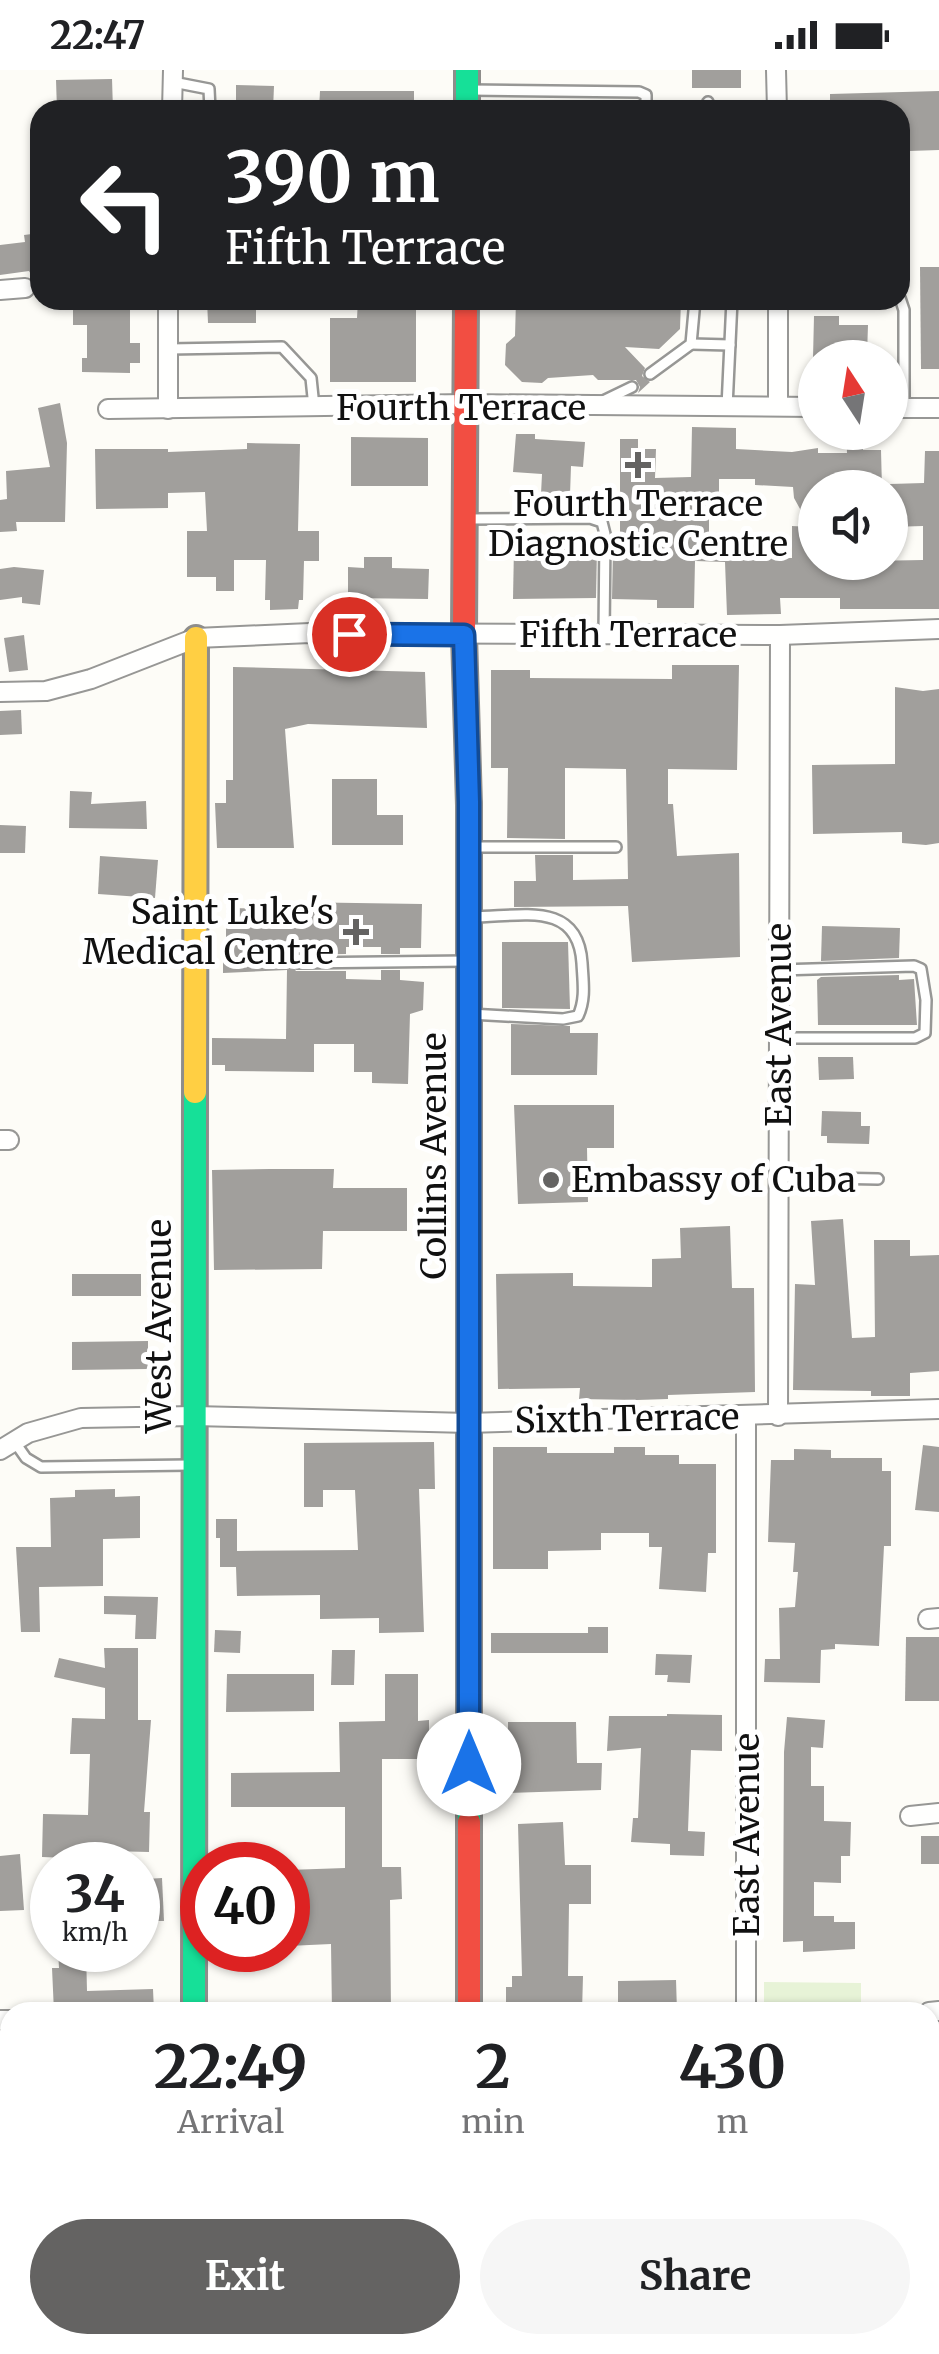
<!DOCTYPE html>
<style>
body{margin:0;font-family:Merriweather,serif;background:#f6f6f6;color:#202124;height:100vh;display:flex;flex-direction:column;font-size:38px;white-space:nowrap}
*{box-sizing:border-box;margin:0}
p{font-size:32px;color:#757577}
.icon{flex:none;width:55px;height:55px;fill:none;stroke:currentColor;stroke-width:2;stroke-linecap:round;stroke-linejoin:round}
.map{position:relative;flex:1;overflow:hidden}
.panel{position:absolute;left:0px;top:1932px;width:940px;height:352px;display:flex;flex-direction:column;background:#fff;border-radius:30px 30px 0 0;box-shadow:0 2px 8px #0004}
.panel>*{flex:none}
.top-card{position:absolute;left:30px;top:30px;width:880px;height:210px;border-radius:30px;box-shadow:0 2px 8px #0004;background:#202124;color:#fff;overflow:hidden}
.needle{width:65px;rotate:348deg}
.buttons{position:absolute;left:798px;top:270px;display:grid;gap:20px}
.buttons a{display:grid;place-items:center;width:110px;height:110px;border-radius:50%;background:#fff;box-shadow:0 2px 8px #0004;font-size:50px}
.speed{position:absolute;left:30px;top:1772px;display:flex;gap:20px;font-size:50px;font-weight:700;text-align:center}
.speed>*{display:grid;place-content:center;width:130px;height:130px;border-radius:50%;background:#fff;box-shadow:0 2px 8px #0004;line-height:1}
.speed small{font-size:25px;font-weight:400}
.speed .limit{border:15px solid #d22;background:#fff;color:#111}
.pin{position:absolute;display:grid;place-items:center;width:85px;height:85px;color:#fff;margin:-42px;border:5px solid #fff;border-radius:50%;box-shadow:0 2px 10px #0007}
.me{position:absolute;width:110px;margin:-55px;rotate:0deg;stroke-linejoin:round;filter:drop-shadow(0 0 8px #0008)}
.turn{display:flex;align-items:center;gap:35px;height:210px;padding:0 30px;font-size:45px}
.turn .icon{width:130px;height:130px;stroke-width:2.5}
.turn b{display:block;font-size:70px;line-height:85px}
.eta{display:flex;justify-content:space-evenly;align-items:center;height:170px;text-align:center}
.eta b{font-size:60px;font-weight:700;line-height:70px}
.action{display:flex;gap:20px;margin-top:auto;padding:20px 30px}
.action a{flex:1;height:115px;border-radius:60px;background:#646362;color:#fff;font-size:40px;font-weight:700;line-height:115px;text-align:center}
.action a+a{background:#f6f6f6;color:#202124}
.status{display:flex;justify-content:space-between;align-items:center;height:70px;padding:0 50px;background:#fff;direction:ltr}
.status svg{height:28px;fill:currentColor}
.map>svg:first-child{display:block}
</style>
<div class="status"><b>22:47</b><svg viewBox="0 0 49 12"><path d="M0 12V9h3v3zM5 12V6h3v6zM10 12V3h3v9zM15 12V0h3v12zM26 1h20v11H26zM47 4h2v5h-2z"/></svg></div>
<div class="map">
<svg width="939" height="2284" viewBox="0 0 939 2284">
<rect width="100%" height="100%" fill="#fdfcf7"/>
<polygon fill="#e7f3d7" points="764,1912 861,1913 861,1942 764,1942"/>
<g fill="#a19f9c" fill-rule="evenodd">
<rect x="692" y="0" width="49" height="18"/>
<polygon points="112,9 113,40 57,40 56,10"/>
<polygon points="236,15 274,16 273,40 236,39"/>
<polygon points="320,21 414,21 414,40 319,40"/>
<polygon points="939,21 939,80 909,81 909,62 900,62 900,40 830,40 830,24"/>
<polygon points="40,163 40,209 34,209 29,201 0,205 0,175 25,172 24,165"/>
<polygon points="920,197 939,197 939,299 921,299"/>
<polygon points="73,230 130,230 130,273 140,273 140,293 130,293 130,303 82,302 82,288 87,288 87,255 73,255"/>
<polygon points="207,230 256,230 256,253 208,253"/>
<polygon points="358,230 416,230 416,312 330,312 330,248 357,248"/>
<polygon points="516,230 681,230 680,259 659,279 625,277 645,298 642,306 650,312 638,323 640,317 636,310 598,310 593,305 548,308 542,313 522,312 505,295 506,274 515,266"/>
<polygon points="814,246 839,246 839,255 868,255 867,285 813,288"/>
<polygon points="60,333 67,373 65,452 16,452 17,461 0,462 0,430 7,429 6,401 50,397 38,338"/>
<path d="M692,357l44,1v21l56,3 26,-4v5h29l-1,-21h17v18h18l1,38h-67v74l108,-2v-34l-33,1v-43l34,-1 1,-32h14v158h-99v-11h-60l1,16 -54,1 -2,-53 -30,-1 -1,47h-37v-8l-45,-1 1,-50h7v-110h18v10h18l-1,29 36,-1zM719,409h36v6l38,2 1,11 16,29 -18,-1v32l-53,1 1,-25 -31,-1v-34h10z"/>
<polygon points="516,364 535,364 535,369 585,372 583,397 571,396 570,425 541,424 542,404 513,402"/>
<polygon points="351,367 428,368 428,416 351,416"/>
<polygon points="247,373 300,374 298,461 319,461 319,491 304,491 303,530 299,530 298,539 270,540 270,530 265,530 266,490 234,490 234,521 216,521 216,507 187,507 187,461 207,461 205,422 168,423 168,438 96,439 95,379 168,379 168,382 247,379"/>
<polygon points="514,477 597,479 596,528 513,529"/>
<polygon points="364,487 392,487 392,498 429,499 428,529 348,528 348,497 364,498"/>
<polygon points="14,497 44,500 40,535 22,533 22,527 0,530 0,499"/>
<polygon points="24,565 28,600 9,602 4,568"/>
<polygon points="672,595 739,595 737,700 668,699 668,734 673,734 677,786 739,783 740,887 632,892 628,836 514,837 514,811 536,811 535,785 573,785 573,810 628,809 626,699 565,698 565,769 507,768 508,698 491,698 491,600 530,600 530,608 672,609"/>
<polygon points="233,597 425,602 427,658 308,654 285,659 294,778 217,778 215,733 226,733 226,710 233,710"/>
<polygon points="895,617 923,621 939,619 939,773 926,775 902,773 902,762 813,764 812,695 895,694"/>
<polygon points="21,640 22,664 0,665 0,641"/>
<polygon points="332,709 377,709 377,745 403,745 403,775 332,775"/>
<polygon points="70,721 92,722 91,734 146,731 147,759 69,758"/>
<polygon points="0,755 26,756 25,783 0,783"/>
<polygon points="100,786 158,790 155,828 98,824"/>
<polygon points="290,832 422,834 421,878 400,878 400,884 381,884 381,877 346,877 346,884 297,885 289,892 296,901 346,901 346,909 381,910 381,900 400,900 400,910 424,912 423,940 410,944 408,1014 372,1013 372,1002 354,1002 354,974 314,974 314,1002 225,1001 225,995 212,995 212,968 286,969 287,900 223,903 223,883 226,883 226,838 290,839"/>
<polygon points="822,856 900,858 899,888 821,891"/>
<polygon points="502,872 568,872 570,939 502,938"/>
<polygon points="899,905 899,910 914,909 917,955 818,955 817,910 821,907"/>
<polygon points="511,954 570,956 570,963 598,963 597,1005 511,1005"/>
<polygon points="818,987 853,987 854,1009 819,1010"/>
<polygon points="514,1035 614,1035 614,1078 587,1078 588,1132 518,1134"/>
<polygon points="822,1041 861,1042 861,1056 870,1056 869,1074 827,1073 827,1066 821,1066"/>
<polygon points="270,1099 334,1099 333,1118 407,1118 407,1161 323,1161 322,1199 214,1200 212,1100"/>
<polygon points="843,1149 852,1268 875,1267 874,1170 910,1170 910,1186 939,1185 939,1301 910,1303 910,1326 871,1326 871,1321 793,1320 795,1214 815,1215 811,1151"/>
<polygon points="730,1156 732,1218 754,1218 755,1322 668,1325 668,1329 637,1330 579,1329 580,1318 498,1319 496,1204 573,1203 573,1216 652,1217 652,1189 681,1188 680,1158"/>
<rect x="72" y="1204" width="69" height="22"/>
<polygon points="148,1271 148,1299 72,1300 72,1272"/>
<polygon points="434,1372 435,1419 419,1419 424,1562 379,1563 379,1548 320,1549 320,1525 237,1526 236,1497 220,1497 220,1468 216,1468 216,1449 237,1449 237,1481 358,1480 355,1420 323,1420 323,1437 304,1437 304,1373"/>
<polygon points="923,1375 939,1377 939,1442 915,1440"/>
<polygon points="493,1377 547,1377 547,1383 614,1383 614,1377 645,1377 645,1385 679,1385 679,1394 716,1394 716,1483 708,1483 706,1522 659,1519 662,1477 649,1477 649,1463 601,1463 601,1480 548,1481 548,1499 493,1499"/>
<polygon points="794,1379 831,1380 831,1388 882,1388 882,1401 891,1401 891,1476 884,1476 879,1576 835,1574 835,1579 821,1580 820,1613 764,1612 765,1589 780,1589 779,1538 795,1537 798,1502 793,1502 795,1473 768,1472 771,1390 794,1390"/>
<polygon points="115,1419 115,1427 140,1426 140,1468 103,1469 103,1516 39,1517 40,1562 21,1562 16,1477 51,1477 50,1428 75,1427 75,1420"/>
<polygon points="104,1526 158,1527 156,1569 135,1569 136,1545 104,1544"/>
<polygon points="588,1557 608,1557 608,1583 491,1583 491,1563 588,1563"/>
<polygon points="215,1560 241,1561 240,1583 214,1582"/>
<polygon points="906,1567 939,1567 939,1631 905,1631"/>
<polygon points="104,1578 138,1578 138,1650 151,1650 144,1742 150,1742 149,1782 69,1780 68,1788 42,1787 43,1744 88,1745 90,1684 70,1684 72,1648 105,1649 105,1618 54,1607 59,1588 105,1598"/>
<polygon points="332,1580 355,1580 354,1615 331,1615"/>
<polygon points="656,1584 692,1585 690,1613 667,1612 668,1605 655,1605"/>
<polygon points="227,1604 314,1604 314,1641 226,1642"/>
<polygon points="385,1604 418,1604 418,1651 429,1650 429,1689 382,1689 382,1797 401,1797 402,1829 390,1830 391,1942 332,1942 331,1874 288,1876 288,1800 345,1798 345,1737 231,1737 231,1703 340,1702 339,1652 385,1651"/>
<polygon points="667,1644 722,1645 722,1681 691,1680 688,1761 705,1762 704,1786 670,1785 670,1774 631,1772 633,1748 638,1748 641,1678 607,1681 609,1646 667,1646"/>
<polygon points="787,1647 825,1650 823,1678 811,1677 811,1716 824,1716 824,1751 851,1752 850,1786 841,1786 841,1813 814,1812 814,1846 834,1846 834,1852 855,1852 855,1879 803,1882 803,1871 783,1872 784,1682"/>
<polygon points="508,1652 576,1652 577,1693 602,1693 601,1720 508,1723"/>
<polygon points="563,1752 565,1795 591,1795 591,1834 569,1834 568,1906 583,1906 582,1942 512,1942 512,1934 506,1934 506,1917 512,1917 512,1906 522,1906 518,1754"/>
<rect x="921" y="1766" width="18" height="28"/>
<polygon points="20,1784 24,1840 0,1841 0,1786"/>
<polygon points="162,1808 164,1851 147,1851 146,1809"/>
<polygon points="58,1880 86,1880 87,1921 153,1919 154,1942 54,1942 52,1898 59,1898"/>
<polygon points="676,1910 677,1942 618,1942 618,1911"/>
</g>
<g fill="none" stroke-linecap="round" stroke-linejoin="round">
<defs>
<g id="lane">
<polyline points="173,12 209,19 210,40"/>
<polyline points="470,20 639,22 646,25 646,40"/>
<polyline points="707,40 708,32"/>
<polyline points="900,228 904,240 904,338"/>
<polyline points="691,274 730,275"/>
<polyline points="169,279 282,277 311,308 314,337"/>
<polyline points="650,304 691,274 695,230"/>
<polyline points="603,331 632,317"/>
<polyline points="727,337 732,230"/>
<polyline points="468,449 590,448 602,452 605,464 604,565"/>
<polyline points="472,777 616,777"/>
<polyline points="297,893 467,891"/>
<polyline points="779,900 914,896 921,899 926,930 925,963 915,968 780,968"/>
<path d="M470,944l93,5 15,-3c8,-17 5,-34 4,-53 -4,-64 -63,-46 -110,-46"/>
<polyline points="779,1107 878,1109"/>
<polyline points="14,1371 26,1388 41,1397 190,1395"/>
</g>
<g id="street">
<polyline points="776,0 777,40"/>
<polyline points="172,40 173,0"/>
<polyline points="0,220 25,218"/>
<polyline points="778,230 778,336"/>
<polyline points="890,338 939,338"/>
<polyline points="108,339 466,334 815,337"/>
<polyline points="168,339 168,230"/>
<polyline points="0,622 46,621 91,609 196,568 310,563 780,565 939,559"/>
<polyline points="0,1070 9,1070"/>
<polyline points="778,1346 780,565"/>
<polyline points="0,1380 28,1363 81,1348 194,1346 468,1353 939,1339"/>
<polyline points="928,1549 939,1548"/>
<polyline points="910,1746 939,1743"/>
<polyline points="746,1942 746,1347"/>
<polyline points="929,1942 939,1941"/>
<polyline points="0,1950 10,1950"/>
<polyline points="930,2130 939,2129"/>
<polyline points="0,2149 10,2148"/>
<polyline points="66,2275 67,2284"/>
</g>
<g id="fast">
<polyline points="467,0 467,40"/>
<polyline points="469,735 469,1752"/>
<polyline points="194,1942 195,1022"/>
<polyline points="468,2284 469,2275"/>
</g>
<polyline id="slow" points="195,1022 196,568"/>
<g id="jam">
<polyline points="466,230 464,565 469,735"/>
<polyline points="469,1752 469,1942"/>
</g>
</defs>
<use href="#lane" stroke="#979795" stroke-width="14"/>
<use href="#street" stroke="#979795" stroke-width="22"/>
<use href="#fast" stroke="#8e8d8b" stroke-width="28"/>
<use href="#slow" stroke="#8e8d8b" stroke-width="28"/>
<use href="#jam" stroke="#8e8d8b" stroke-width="28"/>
<use href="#lane" stroke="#fffffe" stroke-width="9"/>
<use href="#street" stroke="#fffffe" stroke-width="18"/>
<use href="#fast" stroke="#16e098" stroke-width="22"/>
<use href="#slow" stroke="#ffcf43" stroke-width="22"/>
<use href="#jam" stroke="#f24e42" stroke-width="22"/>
</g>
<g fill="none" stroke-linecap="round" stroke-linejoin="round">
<defs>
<polyline id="route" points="349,564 464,565 469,732 469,1694"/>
</defs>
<use href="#route" stroke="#114b97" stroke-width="25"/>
<use href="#route" stroke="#1a73e8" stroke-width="18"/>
</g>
<g fill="#646362" stroke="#fff" stroke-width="4">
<path d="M633 380h10v10h10v10h-10v10h-10v-10h-10v-10h10z"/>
<path d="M351 847h10v10h10v10h-10v10h-10v-10h-10v-10h10z"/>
<circle cx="551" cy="1110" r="10"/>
</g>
<g text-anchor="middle" stroke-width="10" stroke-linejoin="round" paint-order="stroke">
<g font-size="35" fill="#111" stroke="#fff">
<text x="461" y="350">Fourth Terrace</text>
<text x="628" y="577">Fifth Terrace</text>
<text transform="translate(779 955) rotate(-90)" y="12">East Avenue</text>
<text transform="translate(434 1086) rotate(-90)" y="12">Collins Avenue</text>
<text transform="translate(159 1256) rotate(-90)" y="12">West Avenue</text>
<text transform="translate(627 1349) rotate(-1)" y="12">Sixth Terrace</text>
<text transform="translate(747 1765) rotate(-90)" y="12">East Avenue</text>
</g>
<g font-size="35" fill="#111" stroke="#fff">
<text x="638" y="446">Fourth Terrace<tspan x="638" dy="40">Diagnostic Centre</tspan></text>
<text x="334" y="854" text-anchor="end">Saint Luke's<tspan x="334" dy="40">Medical Centre</tspan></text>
<text x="571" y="1122" text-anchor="start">Embassy of Cuba</text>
</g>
</g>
</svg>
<div class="buttons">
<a><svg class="needle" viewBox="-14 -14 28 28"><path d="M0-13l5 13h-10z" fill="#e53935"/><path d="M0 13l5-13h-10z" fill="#757577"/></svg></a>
<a><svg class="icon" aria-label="sound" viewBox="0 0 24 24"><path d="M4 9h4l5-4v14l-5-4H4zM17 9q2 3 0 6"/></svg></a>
</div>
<div class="speed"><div>34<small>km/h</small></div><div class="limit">40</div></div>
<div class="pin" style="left:349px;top:564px;background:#d93025"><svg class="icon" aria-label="arrive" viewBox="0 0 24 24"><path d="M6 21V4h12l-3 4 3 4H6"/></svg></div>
<svg class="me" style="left:469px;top:1694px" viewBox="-20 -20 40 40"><circle r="19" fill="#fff"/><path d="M0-13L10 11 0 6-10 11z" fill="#1a73e8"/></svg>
<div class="top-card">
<div class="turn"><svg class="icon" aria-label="left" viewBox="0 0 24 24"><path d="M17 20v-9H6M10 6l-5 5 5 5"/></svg><div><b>390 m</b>Fifth Terrace</div></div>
</div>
<section class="panel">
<div class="eta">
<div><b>22:49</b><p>Arrival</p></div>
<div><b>2</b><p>min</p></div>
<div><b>430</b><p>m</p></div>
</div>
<div class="action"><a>Exit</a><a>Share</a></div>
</section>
</div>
